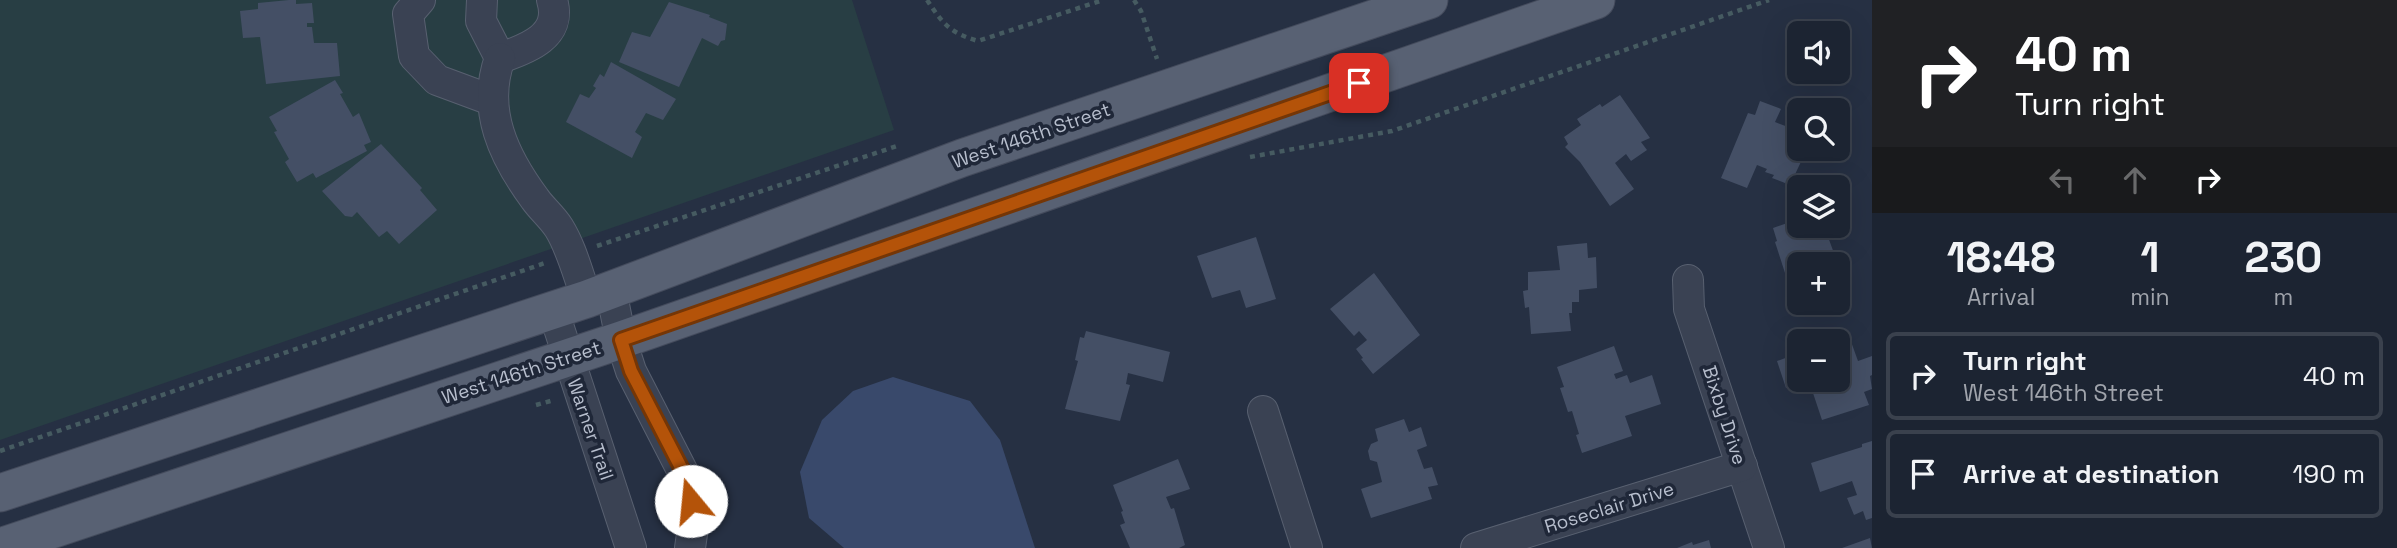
<!DOCTYPE html>
<meta charset="utf-8">
<style>
body{margin:0;font-family:"Space Grotesk",sans-serif;background:#252c3a;color:#f1f3f6;height:100vh;display:flex;flex-direction:column;font-size:26px;white-space:nowrap}
*{box-sizing:border-box;margin:0}
p{font-size:23px;color:#a0a4ac}
.icon{flex:none;width:38px;height:38px;fill:none;stroke:currentColor;stroke-width:2;stroke-linecap:round;stroke-linejoin:round}
.map{position:relative;flex:1;overflow:hidden}
.side{display:flex;flex-direction:column;background:#1c2432;width:525px}
.side>*{flex:none}
.top-card{background:#202124;color:#fff;overflow:hidden}
.controls{position:absolute;left:1787px;top:21px;display:grid;gap:14px}
.controls a{display:grid;place-items:center;width:63px;height:63px;border-radius:10px;background:#1c2432;box-shadow:0 7px 28px #0002,0 0 0 2px #3a414d;font-size:35px}
.pin{position:absolute;display:grid;place-items:center;width:60px;height:60px;color:#fff;margin:-30px;border-radius:14px;box-shadow:0 4px 10px #0006}
.me{position:absolute;width:77px;margin:-38px;rotate:343deg;stroke-linejoin:round;filter:drop-shadow(0 0 5px #0008)}
.turn{display:flex;align-items:center;gap:24px;height:147px;padding:0 28px;font-size:32px}
.turn .icon{width:91px;height:91px;stroke-width:2.5}
.turn b{display:block;font-size:49px;line-height:60px}
.lanes{display:flex;align-items:center;height:66px;padding:0 28px;background:#0003;justify-content:center;gap:35px;direction:ltr}
.lanes .off{opacity:.35}
.eta{display:flex;justify-content:space-evenly;align-items:center;height:119px;text-align:center}
.eta b{font-size:42px;font-weight:700;line-height:49px}
ul{padding:0;list-style:none}
li{display:flex;align-items:center;gap:21px;height:88px;margin:0 14px 10px;padding:0 14px;border:4px solid #3a414d;border-radius:10px}
li div{flex:1}
li b{display:block;font-size:26px}
li em{font-style:normal}
main{display:flex;flex:1;min-height:0}
.map>svg:first-child{display:block}
</style>
<main>
<div class="map">
<svg width="1872" height="548" viewBox="0 0 1872 548">
<rect width="100%" height="100%" fill="#263043"/>
<polygon fill="#283e44" points="0,0 852,0 894,130 0,440"/>
<polygon fill="#39496b" points="893,377 970,401 1000,440 1035,548 844,548 809,518 800,472 822,420 853,391"/>
<g fill="#444f65">
<polygon points="289,0 296,0 296,4 312,3 314,23 307,23 307,27 312,27 314,43 337,43 340,76 266,84 260,37 243,38 240,11 258,9 258,3"/>
<polygon points="669,2 710,15 709,17 727,24 725,40 721,41 718,46 702,38 679,87 619,62 632,32 650,37"/>
<polygon points="611,62 676,99 663,120 646,113 635,132 642,137 632,158 566,122 580,94 589,98 596,88 593,86 600,74 604,77"/>
<polygon points="335,80 343,93 340,94 353,117 359,113 371,142 364,145 367,151 316,178 313,173 297,182 285,162 289,159 274,132 277,131 269,117"/>
<polygon points="1620,95 1650,138 1641,142 1647,150 1631,161 1626,154 1615,163 1634,189 1610,206 1580,162 1565,147 1568,144 1564,137 1581,125 1577,119 1600,104 1602,107"/>
<polygon points="1760,101 1781,109 1775,122 1799,131 1799,149 1807,149 1790,185 1772,178 1774,175 1765,172 1767,169 1757,165 1747,188 1721,178 1748,113 1755,115"/>
<polygon points="381,144 422,188 420,190 437,210 399,244 387,231 379,237 357,212 352,217 345,216 322,191"/>
<polygon points="1799,219 1799,226 1802,226 1804,232 1824,226 1838,264 1799,264 1799,293 1792,296 1789,283 1794,281 1790,271 1785,273 1775,242 1777,241 1773,228"/>
<polygon points="1256,237 1276,299 1246,308 1240,290 1212,298 1197,256"/>
<polygon points="1587,243 1588,258 1596,257 1597,288 1579,290 1579,302 1572,302 1572,313 1569,313 1571,331 1531,334 1529,307 1525,308 1523,291 1528,290 1528,272 1560,270 1557,246"/>
<polygon points="1838,265 1847,292 1838,296"/>
<polygon points="1374,273 1420,335 1373,374 1361,359 1363,358 1356,349 1367,340 1359,331 1354,336 1330,309"/>
<polygon points="1086,331 1170,352 1163,382 1128,373 1126,384 1130,385 1120,421 1065,409 1078,361 1075,360 1080,337 1084,338"/>
<polygon points="1849,336 1858,361 1872,356 1872,375 1870,376 1872,389 1864,392 1869,405 1822,420 1809,381 1786,388 1777,361 1799,353 1799,380 1838,380 1838,340"/>
<polygon points="1614,346 1623,371 1614,374 1616,379 1627,375 1630,383 1652,375 1661,404 1625,416 1632,436 1582,453 1576,435 1579,434 1572,411 1568,412 1560,388 1564,387 1557,367"/>
<polygon points="1404,419 1409,432 1421,427 1427,446 1417,450 1424,469 1432,467 1438,485 1428,487 1432,499 1371,518 1361,489 1382,482 1377,462 1370,460 1368,451 1371,444 1378,441 1375,429"/>
<polygon points="1872,441 1872,518 1866,520 1863,511 1854,515 1847,498 1857,495 1852,481 1820,492 1811,463 1862,447 1862,444"/>
<polygon points="1178,459 1190,489 1166,497 1171,509 1174,508 1185,545 1179,548 1130,548 1120,525 1125,523 1121,512 1123,511 1113,485"/>
<polygon points="1870,538 1872,548 1842,548"/>
<polygon points="1709,540 1711,548 1677,548 1692,542 1693,545"/>
</g>
<g fill="none" stroke-linecap="round" stroke-linejoin="round">
<defs>
<g id="minor">
<polyline points="420,0 408,14 414,56 437,80 491,100"/>
<path d="M482,0l-1,21 19,37c27,-9 63,-22 52,-58"/>
<path d="M500,58c-19,52 4,99 35,141 7,10 17,18 24,29 13,21 19,47 28,71"/>
<polyline points="1688,280 1689,309 1769,548"/>
<polyline points="611,290 621,340 631,371 688,482 694,520 690,548"/>
<polyline points="553,310 631,548"/>
<polyline points="1263,411 1307,548"/>
<polyline points="1476,548 1742,466"/>
</g>
<g id="major">
<polyline points="0,493 587,299 962,158 1429,0"/>
<polyline points="0,547 621,340 1596,0"/>
</g>
</defs>
<use href="#minor" stroke="#586070" stroke-width="32"/>
<use href="#major" stroke="#444b5c" stroke-width="39"/>
<g stroke="#465b61" stroke-width="4.5" stroke-dasharray="5 5" stroke-linecap="butt">
<path d="M927,0c16,24 23,33 51,41l125,-41"/>
<polyline points="1134,0 1141,11 1157,59"/>
<polyline points="1250,157 1392,131 1769,0"/>
<polyline points="597,246 897,146"/>
<polyline points="536,405 554,400"/>
<polyline points="0,451 545,263"/>
</g>
<use href="#minor" stroke="#3a4253" stroke-width="30"/>
<use href="#major" stroke="#586173" stroke-width="37"/>
</g>
<g fill="none" stroke-linecap="round" stroke-linejoin="round">
<defs>
<polyline id="route" points="691,501 688,481 631,371 621,340 1359,83"/>
</defs>
<use href="#route" stroke="#753606" stroke-width="18"/>
<use href="#route" stroke="#b45309" stroke-width="12"/>
</g>
<g text-anchor="middle" stroke-width="7" stroke-linejoin="round" paint-order="stroke">
<g font-size="19" fill="#b7becd" stroke="#1f2738">
<text transform="translate(1031 135) rotate(-19)" y="7">West 146th Street</text>
<text transform="translate(521 372) rotate(-18)" y="7">West 146th Street</text>
<text transform="translate(1725 415) rotate(72)" y="7">Bixby Drive</text>
<text transform="translate(591 429) rotate(71)" y="7">Warner Trail</text>
<text transform="translate(1609 507) rotate(-17)" y="7">Roseclair Drive</text>
</g>
</g>
</svg>
<div class="controls">
<a><svg class="icon" aria-label="sound" viewBox="0 0 24 24"><path d="M4 9h4l5-4v14l-5-4H4zM17 9q2 3 0 6"/></svg></a>
<a><svg class="icon" aria-label="search" viewBox="0 0 24 24"><circle cx="10" cy="10" r="6"/><path d="M15 15l6 6"/></svg></a>
<a><svg class="icon" aria-label="layers" viewBox="0 0 24 24"><path d="M12 4l9 5-9 5-9-5zM3 14l9 5 9-5"/></svg></a>
<a>+</a>
<a>−</a>
</div>
<div class="pin" style="left:1359px;top:83px;background:#d93025"><svg class="icon" aria-label="arrive" viewBox="0 0 24 24"><path d="M6 21V4h12l-3 4 3 4H6"/></svg></div>
<svg class="me" style="left:691px;top:501px" viewBox="-20 -20 40 40"><circle r="19" fill="#fff"/><path d="M0-13L10 11 0 6-10 11z" fill="#b45309"/></svg>
</div>
<section class="side">
<div class="top-card">
<div class="turn"><svg class="icon" aria-label="right" viewBox="0 0 24 24"><path d="M7 20v-9h11M14 6l5 5-5 5"/></svg><div><b>40 m</b>Turn right</div></div>
<div class="lanes"><svg class="icon off" aria-label="left" viewBox="0 0 24 24"><path d="M17 20v-9H6M10 6l-5 5 5 5"/></svg><svg class="icon off" aria-label="ahead" viewBox="0 0 24 24"><path d="M12 20V5M6 11l6-6 6 6"/></svg><svg class="icon" aria-label="right" viewBox="0 0 24 24"><path d="M7 20v-9h11M14 6l5 5-5 5"/></svg></div>
</div>
<div class="eta">
<div><b>18:48</b><p>Arrival</p></div>
<div><b>1</b><p>min</p></div>
<div><b>230</b><p>m</p></div>
</div>
<ul>
<li><svg class="icon" aria-label="right" viewBox="0 0 24 24"><path d="M7 20v-9h11M14 6l5 5-5 5"/></svg><div><b>Turn right</b><p>West 146th Street</p></div><em>40 m</em></li>
<li><svg class="icon" aria-label="arrive" viewBox="0 0 24 24"><path d="M6 21V4h12l-3 4 3 4H6"/></svg><div><b>Arrive at destination</b></div><em>190 m</em></li>
</ul>
</section>
</main>
